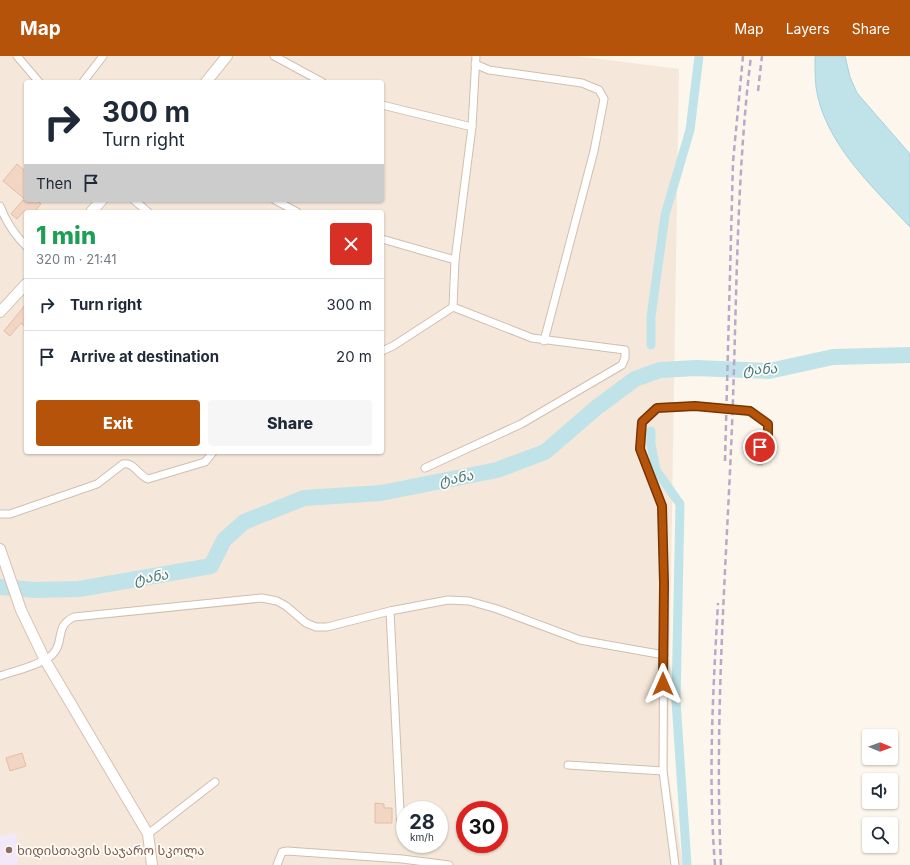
<!DOCTYPE html>
<meta charset="utf-8">
<style>
body{margin:0;font-family:Inter,"Noto Sans Georgian",sans-serif;background:#f6f6f7;color:#1f2937;height:100vh;display:flex;flex-direction:column;font-size:15px;white-space:nowrap}
*{box-sizing:border-box;margin:0}
p{font-size:13px;color:#747a83}
.icon{flex:none;width:22px;height:22px;fill:none;stroke:currentColor;stroke-width:2;stroke-linecap:round;stroke-linejoin:round}
.map{position:relative;flex:1;overflow:hidden}
.drawer{position:absolute;left:24px;top:154px;width:360px;height:244px;display:flex;flex-direction:column;background:#fff;border-radius:4px;box-shadow:0 1px 3px #0004}
.drawer>*{flex:none}
.hud{position:absolute;left:24px;top:24px;width:360px;height:122px;border-radius:4px;box-shadow:0 1px 3px #0004;background:#fff;color:#1f2937;overflow:hidden}
.needle{width:26px;rotate:91deg}
.fabs{position:absolute;left:862px;top:673px;display:grid;gap:8px}
.fabs a{display:grid;place-items:center;width:36px;height:36px;border-radius:4px;background:#fff;box-shadow:0 1px 3px #0004;font-size:20px}
.speed{position:absolute;left:396px;top:745px;display:flex;gap:8px;font-size:20px;font-weight:700;text-align:center}
.speed>*{display:grid;place-content:center;width:52px;height:52px;border-radius:50%;background:#fff;box-shadow:0 1px 3px #0004;line-height:1}
.speed small{font-size:10px;font-weight:400}
.speed .limit{border:6px solid #d22;background:#fff;color:#111}
.pin{position:absolute;display:grid;place-items:center;width:34px;height:34px;color:#fff;margin:-17px;border:2px solid #fff;border-radius:50%;box-shadow:0 1px 4px #0007}
.me{position:absolute;width:44px;margin:-22px;rotate:0deg;stroke-linejoin:round;filter:drop-shadow(0 0 3px #0008)}
.turn{display:flex;align-items:center;gap:14px;height:84px;padding:0 12px;font-size:18px}
.turn .icon{width:52px;height:52px;stroke-width:2.5}
.turn b{display:block;font-size:28px;line-height:34px}
.then{display:flex;align-items:center;height:38px;padding:0 12px;background:#0003;gap:8px;font-size:15px}
.round{display:grid;place-items:center;flex:none;width:42px;height:42px;border-radius:4px;background:#f6f6f7}
.head{display:flex;align-items:center;justify-content:space-between;height:68px;padding:0 12px}
h1{font-size:24px;font-weight:800;line-height:30px;color:#1e9e55}
.button{display:flex;gap:8px;margin-top:auto;padding:8px 12px}
.button a{flex:1;height:46px;border-radius:4px;background:#b45309;color:#fff;font-size:16px;font-weight:800;line-height:46px;text-align:center}
.button a+a{background:#f6f6f7;color:#1f2937}
ul{padding:0;list-style:none}
li{display:flex;align-items:center;gap:12px;height:52px;padding:0 12px;border-top:1px solid #e0e1e3}
li div{flex:1}
li b{display:block;font-size:15px}
li em{font-style:normal}
header{display:flex;align-items:center;gap:24px;box-sizing:border-box;height:56px;padding:0 20px;background:#b45309;color:#fff}
header strong{font-size:19px}
nav{display:flex;gap:22px;margin-inline-start:auto;font-size:14px}
.map>svg:first-child{display:block}
</style>
<header>
<strong>Map</strong>
<nav><a>Map</a><a>Layers</a><a>Share</a></nav>
</header>
<div class="map">
<svg width="910" height="809" viewBox="0 0 910 809">
<rect width="100%" height="100%" fill="#fdf6ec"/>
<path fill="#f5e8da" fill-rule="evenodd" d="M0,0h578l101,13 -11,702 15,94h-683zM26,26h356v118h-356zM26,156h356v240h-356zM405,754h34v34h-34zM465,754h34v34h-34z"/>
<polygon fill="#f3e8fa" points="16,777 18,809 0,809 0,780"/>
<path fill="#bfe3e8" stroke="#a5d3da" d="M815,0h30l5,21 7,16 53,61v73c-37,-40 -86,-84 -94,-140 -1,-10 -1,-21 -1,-31z"/>
<g fill="none" stroke-linecap="round" stroke-linejoin="round">
<g stroke="#bfe3e8" stroke-width="9">
<polyline points="651,289 651,261 665,159 690,74 699,0"/>
<polyline points="651,375 651,388 656,414 680,448 676,645 687,809"/>
</g>
<polyline stroke="#bfe3e8" stroke-width="16" points="0,531 35,534 79,533 211,510 224,484 244,466 304,442 381,437 497,414 545,396 596,352 635,323 660,314 696,312 769,315 833,301 910,299"/>
</g>
<g fill="#f3d5c3" stroke="#e6bba3">
<polygon points="17,108 26,116 26,144 3,125"/>
<polygon points="23,144 36,144 41,148 34,156 24,155 17,163 11,158"/>
<polygon points="26,248 26,271 21,267 10,280 4,275"/>
<polygon points="22,697 26,710 10,715 6,702"/>
<polygon points="375,747 384,748 384,752 392,752 392,767 375,767"/>
</g>
<g fill="none" stroke-linecap="round" stroke-linejoin="round">
<defs>
<g id="street">
<polyline points="17,0 39,26"/>
<polyline points="274,0 322,26"/>
<polyline points="475,8 489,14 582,27 599,34 604,43 594,95 544,285"/>
<polyline points="83,26 103,0"/>
<polyline points="382,49 472,71"/>
<polyline points="134,144 148,156"/>
<polyline points="275,144 297,156"/>
<path d="M0,150c6,16 14,28 26,40"/>
<polyline points="382,183 455,204"/>
<polyline points="382,295 393,290 453,251 455,204 472,71 476,0"/>
<polyline points="425,412 521,368 622,309 625,302 625,294 532,282 453,251"/>
<path d="M0,458h10l87,-30 26,-20c11,-2 15,11 25,15l57,-17 8,-10"/>
<polyline points="390,555 401,775"/>
<path d="M0,620c14,-5 41,-11 52,-21 13,-12 2,-29 22,-38l188,-19 15,3 9,5 20,17 10,4h11l63,-16 58,-11 21,1 28,8 83,31 84,15"/>
<polyline points="568,709 663,715"/>
<polyline points="148,778 215,726"/>
<polyline points="277,809 282,796 287,795 402,803 449,809"/>
<polyline points="675,809 663,715 664,527 662,450 640,393 642,366 657,352 695,350 750,355 768,368 768,381 761,391 760,405"/>
</g>
<g id="secondary">
<polyline points="206,26 227,0"/>
<polyline points="91,156 102,144"/>
<polyline points="0,256 26,228"/>
<polyline points="0,493 21,554 45,604 148,778 152,809"/>
</g>
</defs>
<use href="#street" stroke="#d1beb0" stroke-width="9"/>
<use href="#secondary" stroke="#d6c0b0" stroke-width="12"/>
<use href="#street" stroke="#fff" stroke-width="7"/>
<use href="#secondary" stroke="#fff" stroke-width="10"/>
<g stroke="#b9a8c9" stroke-width="2.5" stroke-dasharray="6 4" stroke-linecap="butt">
<polyline points="758,35 762,0"/>
<polyline points="725,405 733,106 743,0"/>
<path d="M715,809c-7,-87 -2,-174 3,-262"/>
<path d="M721,809c-7,-146 5,-293 11,-439 5,-124 4,-247 19,-370"/>
</g>
</g>
<g fill="none" stroke-linecap="round" stroke-linejoin="round">
<defs>
<polyline id="route" points="663,628 664,527 662,450 640,393 642,366 657,352 695,350 750,355 768,368 768,381 760,391"/>
</defs>
<use href="#route" stroke="#753606" stroke-width="10"/>
<use href="#route" stroke="#b45309" stroke-width="7"/>
</g>
<circle fill="#8d6e63" stroke="#fffaf3" stroke-width="1.5" cx="9" cy="794" r="4"/>
<g text-anchor="middle" stroke-width="3.5" stroke-linejoin="round" paint-order="stroke">
<g font-size="13" fill="#785e54" stroke="#fffaf3" text-anchor="start">
<text x="17" y="799">ხიდისთავის საჯარო სკოლა</text>
</g>
<g font-size="14" font-style="italic" fill="#437c86" stroke="#fffaf3">
<text transform="translate(760 313) rotate(-3)" y="5">ტანა</text>
<text transform="translate(456 422) rotate(-11)" y="5">ტანა</text>
<text transform="translate(151 521) rotate(-10)" y="5">ტანა</text>
</g>
</g>
</svg>
<div class="fabs">
<a><svg class="needle" viewBox="-14 -14 28 28"><path d="M0-13l5 13h-10z" fill="#e53935"/><path d="M0 13l5-13h-10z" fill="#747a83"/></svg></a>
<a><svg class="icon" aria-label="sound" viewBox="0 0 24 24"><path d="M4 9h4l5-4v14l-5-4H4zM17 9q2 3 0 6"/></svg></a>
<a><svg class="icon" aria-label="search" viewBox="0 0 24 24"><circle cx="10" cy="10" r="6"/><path d="M15 15l6 6"/></svg></a>
</div>
<div class="speed"><div>28<small>km/h</small></div><div class="limit">30</div></div>
<div class="pin" style="left:760px;top:391px;background:#d93025"><svg class="icon" aria-label="arrive" viewBox="0 0 24 24"><path d="M6 21V4h12l-3 4 3 4H6"/></svg></div>
<svg class="me" style="left:663px;top:628px" viewBox="-20 -20 40 40"><path d="M0-17L14 15 0 8-14 15z" fill="#b45309" stroke="#fff" stroke-width="4"/></svg>
<div class="hud">
<div class="turn"><svg class="icon" aria-label="right" viewBox="0 0 24 24"><path d="M7 20v-9h11M14 6l5 5-5 5"/></svg><div><b>300 m</b>Turn right</div></div>
<div class="then">Then<svg class="icon" aria-label="arrive" viewBox="0 0 24 24"><path d="M6 21V4h12l-3 4 3 4H6"/></svg></div>
</div>
<section class="drawer">
<div class="head"><div><h1>1 min</h1><p>320 m · 21:41</p></div><a class="round" style="background:#d93025;color:#fff"><svg class="icon" aria-label="close" viewBox="0 0 24 24"><path d="M6 6l12 12M18 6L6 18"/></svg></a></div>
<ul>
<li><svg class="icon" aria-label="right" viewBox="0 0 24 24"><path d="M7 20v-9h11M14 6l5 5-5 5"/></svg><div><b>Turn right</b></div><em>300 m</em></li>
<li><svg class="icon" aria-label="arrive" viewBox="0 0 24 24"><path d="M6 21V4h12l-3 4 3 4H6"/></svg><div><b>Arrive at destination</b></div><em>20 m</em></li>
</ul>
<div class="button"><a>Exit</a><a>Share</a></div>
</section>
</div>
